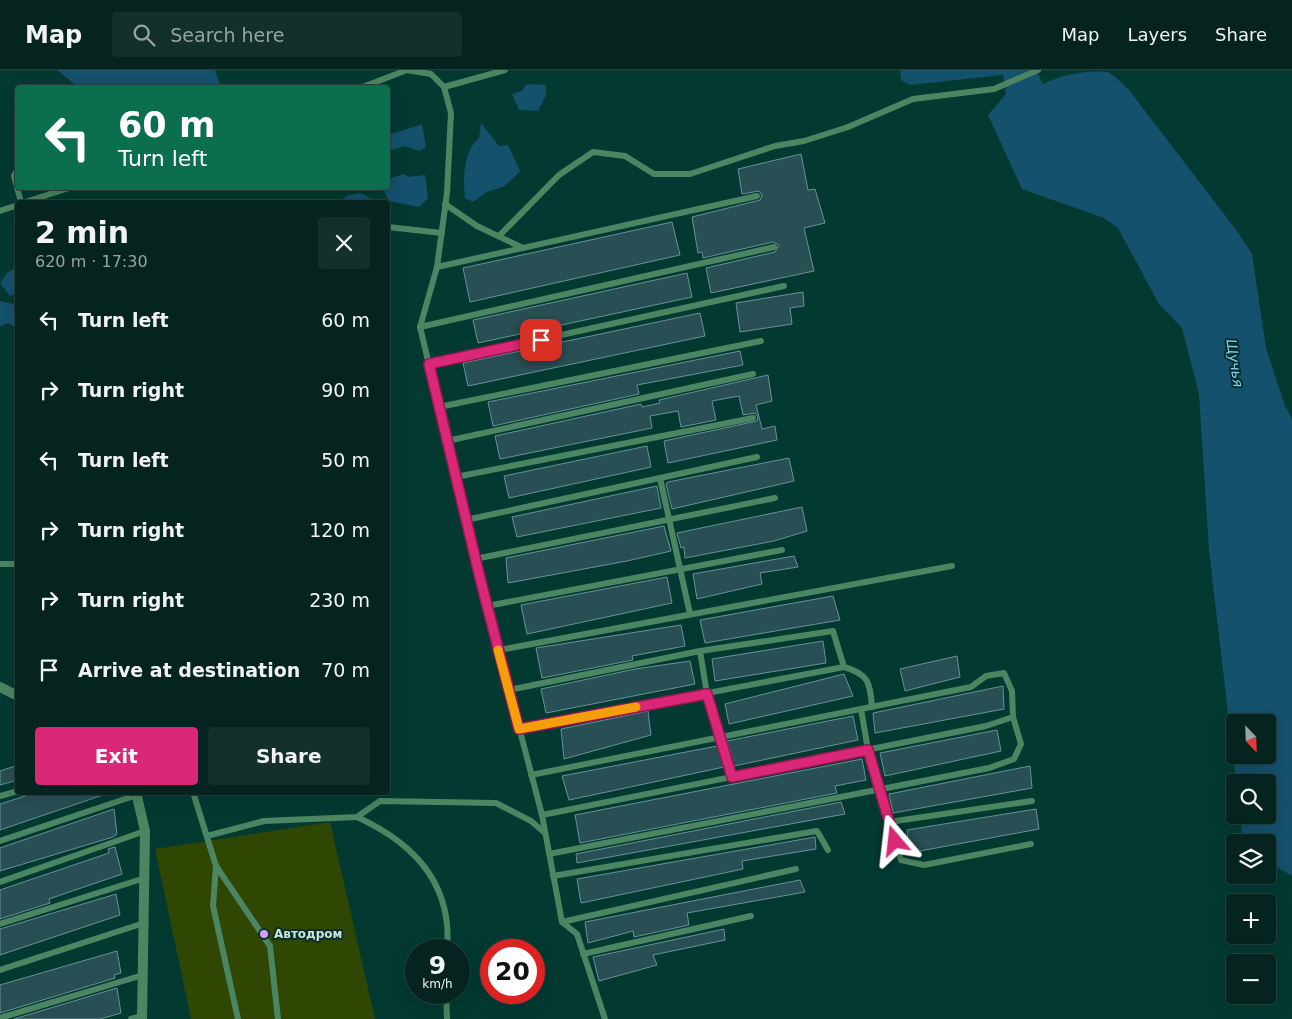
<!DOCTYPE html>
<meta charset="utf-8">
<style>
body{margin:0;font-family:"DejaVu Sans",sans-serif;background:#13302d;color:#f1f3f6;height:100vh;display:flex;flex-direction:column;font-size:19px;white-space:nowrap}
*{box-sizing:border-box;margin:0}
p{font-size:16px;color:#97a4a5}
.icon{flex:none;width:28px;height:28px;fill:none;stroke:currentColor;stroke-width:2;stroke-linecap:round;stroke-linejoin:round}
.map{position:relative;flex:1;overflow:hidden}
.sheet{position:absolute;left:15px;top:130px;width:375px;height:595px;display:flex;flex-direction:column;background:#052420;border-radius:5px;box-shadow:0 5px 20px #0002,0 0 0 1px #26413e}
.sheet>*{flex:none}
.top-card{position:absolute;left:15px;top:15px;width:375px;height:105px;border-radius:5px;box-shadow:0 5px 20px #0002,0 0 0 1px #26413e;background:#0b6e4f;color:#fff;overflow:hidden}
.needle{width:32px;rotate:157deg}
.buttons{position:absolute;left:1226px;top:644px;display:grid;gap:10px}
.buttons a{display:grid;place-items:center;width:50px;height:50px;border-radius:5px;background:#052420;box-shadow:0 5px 20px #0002,0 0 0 1px #26413e;font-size:25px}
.speed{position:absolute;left:405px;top:869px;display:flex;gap:10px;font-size:25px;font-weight:700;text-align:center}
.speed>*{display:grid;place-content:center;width:65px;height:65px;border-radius:50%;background:#052420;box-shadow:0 5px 20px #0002,0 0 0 1px #26413e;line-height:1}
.speed small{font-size:12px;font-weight:400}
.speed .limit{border:8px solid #d22;background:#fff;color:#111}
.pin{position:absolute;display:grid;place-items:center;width:42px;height:42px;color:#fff;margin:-21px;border-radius:10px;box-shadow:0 2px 8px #0006}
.me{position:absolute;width:55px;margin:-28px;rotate:343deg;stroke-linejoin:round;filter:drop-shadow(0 0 4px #0008)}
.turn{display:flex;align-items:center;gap:18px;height:105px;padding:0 20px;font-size:22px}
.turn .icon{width:65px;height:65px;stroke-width:2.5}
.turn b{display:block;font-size:35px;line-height:42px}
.round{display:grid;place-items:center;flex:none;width:52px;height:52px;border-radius:5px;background:#13302d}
.headline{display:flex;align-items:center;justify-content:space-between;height:85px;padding:0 20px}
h1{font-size:30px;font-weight:600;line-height:38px}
.primary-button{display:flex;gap:10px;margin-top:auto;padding:10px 20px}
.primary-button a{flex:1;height:58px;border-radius:5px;background:#db2777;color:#fff;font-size:20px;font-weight:600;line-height:58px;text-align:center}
.primary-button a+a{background:#13302d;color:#f1f3f6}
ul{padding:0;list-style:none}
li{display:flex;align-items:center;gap:15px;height:70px;padding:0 20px}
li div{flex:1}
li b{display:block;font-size:19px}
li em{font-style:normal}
header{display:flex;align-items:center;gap:30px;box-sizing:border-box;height:70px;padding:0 25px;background:#052420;border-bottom:1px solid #26413e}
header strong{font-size:24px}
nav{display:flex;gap:28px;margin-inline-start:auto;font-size:18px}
.search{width:350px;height:45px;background:#13302d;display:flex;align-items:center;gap:12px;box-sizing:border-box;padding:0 18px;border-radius:5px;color:#97a4a5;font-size:19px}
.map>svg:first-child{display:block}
</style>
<header>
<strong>Map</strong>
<div class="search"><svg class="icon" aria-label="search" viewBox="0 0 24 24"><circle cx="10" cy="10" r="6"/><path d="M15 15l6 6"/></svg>Search here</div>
<nav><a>Map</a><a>Layers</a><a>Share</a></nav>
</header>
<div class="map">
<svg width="1292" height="949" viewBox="0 0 1292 949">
<rect width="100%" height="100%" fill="#07302a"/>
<path fill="#023a32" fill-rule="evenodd" d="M0,0h1292v949h-1292zM18,18h370v100h-370zM18,132h370v590h-370zM1235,652h33v33h-33zM1235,712h33v33h-33zM1235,772h33v33h-33zM1235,832h33v33h-33zM416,880h43v42h-43zM491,880h43v42h-43zM1235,892h33v33h-33z"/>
<polygon fill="#2f4703" points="330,752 375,949 191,949 155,779"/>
<g fill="#14516d" fill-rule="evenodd">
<polygon points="57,0 215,0 221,17 78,17"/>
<path d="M900,0h136l7,14c19,-9 43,-14 65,-12 7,4 15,12 21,18l108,141 15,23 14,94 19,58 7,13v457l-24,-14v-20h-22l-4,-6 -2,-21h28v-33h-32l-27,-232 -10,-156 -17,-66 -23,-24 -41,-76 -14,-10 -82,-29 -34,-74 18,-21 -3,-19 -93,10 -9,-5zM1235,652h33v33h-33z"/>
<polygon points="527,14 546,15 546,25 538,41 519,40 512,24 522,21"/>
<path d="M481,53l18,23 9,-1 12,26 -15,15 -18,6 -14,10 -8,-4c-2,-20 -2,-47 14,-60z"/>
<polygon points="422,54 426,77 419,81 405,76 388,81 388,65"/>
<polygon points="404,104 408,107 425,105 428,128 419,137 389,131 382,118 388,118 388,109"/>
<polygon points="361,123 376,132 341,132 348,125"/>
<polygon points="17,197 17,223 10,226 0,213 8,202"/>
<polygon points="0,231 13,234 17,243 17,258 8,253 0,256"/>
</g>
<g fill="#284f54" stroke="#699197">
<polygon points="801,84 808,120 815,119 825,153 804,158 814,201 711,223 706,198 775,182 779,175 773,172 703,188 702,182 698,183 692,147 760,130 762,125 759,121 742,124 738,99"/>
<polygon points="672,152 680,185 470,232 463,198"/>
<polygon points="687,203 692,227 478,273 473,250"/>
<polygon points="803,222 804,236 790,238 792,254 740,262 736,233"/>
<polygon points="700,243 705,266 468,316 463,293"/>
<polygon points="740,281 743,295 637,315 639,324 493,356 488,332"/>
<polygon points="768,305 772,331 756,335 762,359 775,356 777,370 668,393 664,371 757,351 758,347 755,343 743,345 739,326 712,331 716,350 681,357 678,341 650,346 652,358 500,389 495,366 641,334 642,337 660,333 659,330"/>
<polygon points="647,376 651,397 509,428 504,406"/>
<polygon points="789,388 794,411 672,439 666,414 668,412"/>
<polygon points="657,416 661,438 517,467 512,447"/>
<polygon points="802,437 807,461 774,471 685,488 684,477 681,478 677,463"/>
<polygon points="664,456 671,481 627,491 508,513 506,488"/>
<polygon points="794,486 798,497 760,503 762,514 697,529 693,504"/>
<polygon points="667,507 672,533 527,564 521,535"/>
<polygon points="833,526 840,550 705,573 700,550"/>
<polygon points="681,555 685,576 632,586 633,590 542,608 536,578"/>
<polygon points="823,571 826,593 715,611 712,589"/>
<polygon points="957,586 960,607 905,621 900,599"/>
<polygon points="690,591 695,614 546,643 541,619 635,599"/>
<polygon points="844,604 853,626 729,654 725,634"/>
<polygon points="1003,616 1004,639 875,663 873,643"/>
<polygon points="648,641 651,665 564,689 561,659"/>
<polygon points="853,646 858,670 734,696 727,671"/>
<polygon points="997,660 1001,681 885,706 880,683"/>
<polygon points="717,676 724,697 569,730 562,706"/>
<polygon points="862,689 866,710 835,716 837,723 580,773 575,745"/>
<polygon points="18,695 18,710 0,715 0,701"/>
<polygon points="1030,696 1032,718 893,743 889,724"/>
<polygon points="38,722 106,722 106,724 0,760 0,734"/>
<polygon points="841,732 845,744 577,793 576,784"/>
<polygon points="114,739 117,764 113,767 0,801 0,778"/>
<polygon points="1036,739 1039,759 909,783 907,760"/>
<polygon points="815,767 816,779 742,791 743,799 581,833 577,809"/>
<polygon points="115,777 122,804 49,829 50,833 0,849 0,820 109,783 108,779"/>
<polygon points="800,810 805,822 687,843 689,855 634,867 633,861 588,873 585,852"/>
<polygon points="116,824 120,845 0,885 0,859"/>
<polygon points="724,859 725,870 653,885 657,895 599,911 593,887"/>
<polygon points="117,881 121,903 114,905 115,908 0,943 0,915"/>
<polygon points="117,918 121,943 100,949 14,949"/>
</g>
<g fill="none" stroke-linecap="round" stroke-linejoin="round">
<g stroke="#4c8561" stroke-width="6">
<polyline points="444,17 505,0"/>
<polyline points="360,18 407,0 431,4 444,17 451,43 447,123 437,197 420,257 481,512 542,745 562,852 577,864 605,949"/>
<polyline points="18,99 14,106 21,132"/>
<polyline points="25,132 69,118"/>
<polyline points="445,134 477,156 523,178"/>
<polyline points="0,141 18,135"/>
<polyline points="388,157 442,163"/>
<polyline points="499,166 559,105 593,82 625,86 654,104 690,104 775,76 804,71 848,57 913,29 994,19 1038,0"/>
<polyline points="437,197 757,126"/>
<polyline points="420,257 774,177"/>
<polyline points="429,294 784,216"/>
<polyline points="439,337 761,271"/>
<polyline points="447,371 753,304"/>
<polyline points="456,407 753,348"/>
<polyline points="660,408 690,544"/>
<polyline points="466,450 757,387"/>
<polyline points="475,489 775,428"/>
<polyline points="0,494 18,494"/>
<polyline points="487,536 782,480"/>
<polyline points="499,580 952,496"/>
<polyline points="700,581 707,624 732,707"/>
<path d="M509,620l191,-39 133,-20 11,36c25,7 26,16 28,40"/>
<polyline points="861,639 868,680 889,752 1032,731"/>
<polyline points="519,659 844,597"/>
<polyline points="531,705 971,617 986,606 1004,603 1012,621 1013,647"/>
<polyline points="193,722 216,796 270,876 278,949"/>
<polyline points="0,726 18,721"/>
<polyline points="542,745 986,656 1013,647 1021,674 1014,689 989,698 549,784"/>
<path d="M357,747c57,26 96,67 90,133"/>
<polyline points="889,752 901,790 924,795 1031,774"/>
<polyline points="207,766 264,751 357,747 380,731 496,733 531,751 545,763"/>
<polyline points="0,771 137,725"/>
<polyline points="216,796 213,836 238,949"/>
<polyline points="553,806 817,761 828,780"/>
<polyline points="0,812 145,761"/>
<polyline points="562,852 796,799"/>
<polyline points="0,854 145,808"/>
<polyline points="583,884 751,846"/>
<polyline points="0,900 144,853"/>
<polyline points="446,922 447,949"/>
<polyline points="0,948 143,905"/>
<polyline points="131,949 142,946"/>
</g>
<g stroke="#4c8561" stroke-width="10">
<polyline points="0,617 18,626"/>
<polyline points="136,722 145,761 142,949"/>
</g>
</g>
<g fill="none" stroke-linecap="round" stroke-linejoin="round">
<defs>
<polyline id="route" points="541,270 429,294 481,512 519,659 707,624 732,707 868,680 895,771"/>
</defs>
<use href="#route" stroke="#8e194d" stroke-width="12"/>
<use href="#route" stroke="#db2777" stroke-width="9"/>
<polyline stroke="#f59e0b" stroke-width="9" points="498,580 519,659 636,637"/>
</g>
<circle fill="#d59bfb" stroke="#07302a" stroke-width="2" cx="264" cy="864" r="5"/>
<g text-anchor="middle" stroke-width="4" stroke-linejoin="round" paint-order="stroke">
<g font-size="12" font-weight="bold" fill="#cee2de" stroke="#07302a" text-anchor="start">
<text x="274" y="868">Автодром</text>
</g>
<g font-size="14" font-style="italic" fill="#83cdf6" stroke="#07302a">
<text transform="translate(1235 293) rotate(81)" y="5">Щучья</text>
</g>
</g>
</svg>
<div class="buttons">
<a><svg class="needle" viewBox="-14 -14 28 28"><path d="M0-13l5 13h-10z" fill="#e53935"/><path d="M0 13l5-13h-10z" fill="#97a4a5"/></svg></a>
<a><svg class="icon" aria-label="search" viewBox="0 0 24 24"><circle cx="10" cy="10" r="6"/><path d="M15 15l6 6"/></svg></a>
<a><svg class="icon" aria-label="layers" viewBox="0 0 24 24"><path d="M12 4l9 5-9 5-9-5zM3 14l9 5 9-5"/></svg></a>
<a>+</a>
<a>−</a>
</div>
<div class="speed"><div>9<small>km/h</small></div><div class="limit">20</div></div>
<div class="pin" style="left:541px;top:270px;background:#d93025"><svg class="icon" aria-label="arrive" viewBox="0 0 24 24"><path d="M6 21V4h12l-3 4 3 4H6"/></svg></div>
<svg class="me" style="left:895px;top:771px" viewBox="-20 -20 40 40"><path d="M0-17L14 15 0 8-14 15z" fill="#db2777" stroke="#fff" stroke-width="4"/></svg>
<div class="top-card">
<div class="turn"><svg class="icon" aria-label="left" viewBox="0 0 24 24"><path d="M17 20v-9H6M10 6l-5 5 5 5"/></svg><div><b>60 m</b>Turn left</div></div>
</div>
<section class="sheet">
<div class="headline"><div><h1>2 min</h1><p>620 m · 17:30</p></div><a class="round"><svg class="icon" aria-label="close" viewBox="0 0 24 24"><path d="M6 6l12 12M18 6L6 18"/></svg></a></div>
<ul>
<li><svg class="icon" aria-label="left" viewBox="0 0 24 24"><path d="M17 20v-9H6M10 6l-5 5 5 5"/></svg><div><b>Turn left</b></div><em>60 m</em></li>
<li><svg class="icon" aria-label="right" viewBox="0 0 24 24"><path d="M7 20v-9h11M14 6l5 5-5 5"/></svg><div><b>Turn right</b></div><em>90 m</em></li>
<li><svg class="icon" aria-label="left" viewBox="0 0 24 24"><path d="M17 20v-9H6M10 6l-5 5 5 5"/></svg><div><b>Turn left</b></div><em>50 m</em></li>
<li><svg class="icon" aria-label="right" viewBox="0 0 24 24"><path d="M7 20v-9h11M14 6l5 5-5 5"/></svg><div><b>Turn right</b></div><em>120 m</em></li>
<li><svg class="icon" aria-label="right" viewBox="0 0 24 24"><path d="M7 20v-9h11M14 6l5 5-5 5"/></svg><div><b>Turn right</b></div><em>230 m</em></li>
<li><svg class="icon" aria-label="arrive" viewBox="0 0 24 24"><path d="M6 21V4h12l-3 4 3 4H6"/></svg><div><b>Arrive at destination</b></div><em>70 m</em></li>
</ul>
<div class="primary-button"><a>Exit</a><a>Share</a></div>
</section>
</div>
